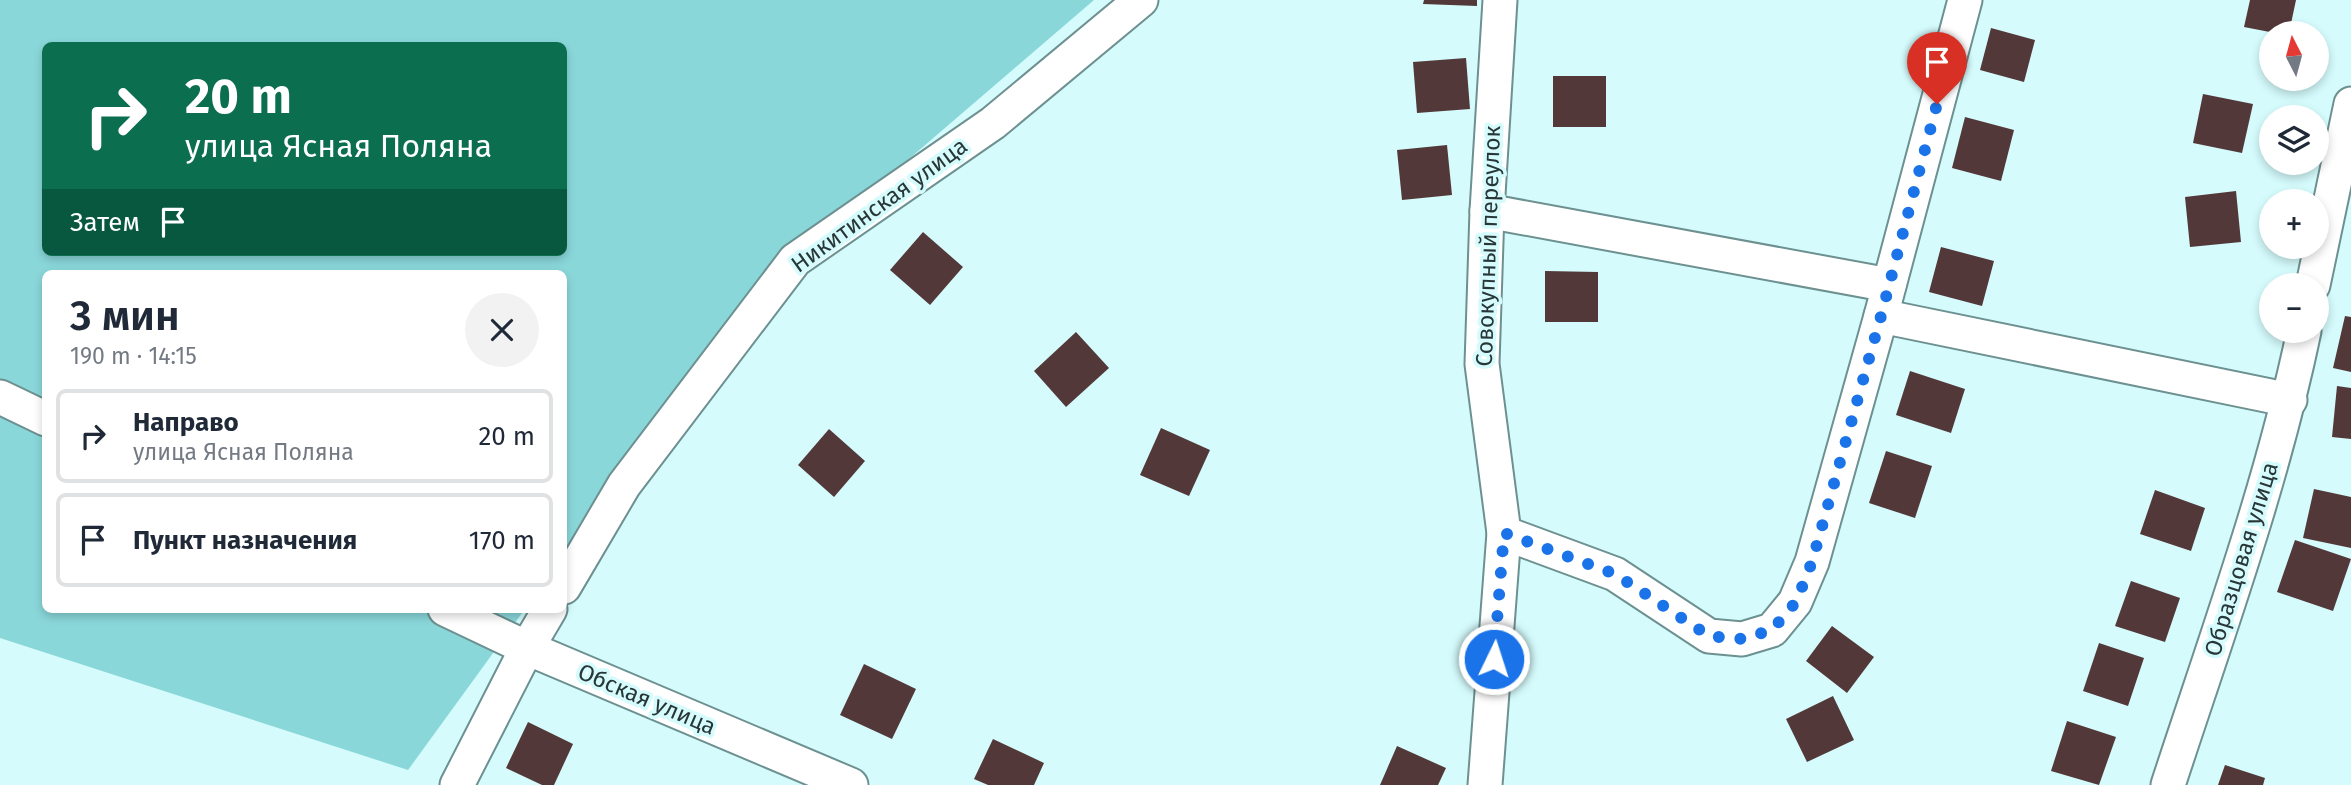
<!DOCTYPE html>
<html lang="ru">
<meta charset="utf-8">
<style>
body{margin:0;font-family:"Fira Sans",sans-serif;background:#f2f2f3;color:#1f2937;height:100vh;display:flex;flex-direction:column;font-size:26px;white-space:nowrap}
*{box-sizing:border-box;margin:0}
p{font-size:23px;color:#747a83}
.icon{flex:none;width:38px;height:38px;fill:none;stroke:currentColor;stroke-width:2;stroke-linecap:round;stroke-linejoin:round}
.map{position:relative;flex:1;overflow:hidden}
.panel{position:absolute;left:42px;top:270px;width:525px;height:343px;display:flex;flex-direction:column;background:#fff;border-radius:10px;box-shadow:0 4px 10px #0003}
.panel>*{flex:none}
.banner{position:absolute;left:42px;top:42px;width:525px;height:214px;border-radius:10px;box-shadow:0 4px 10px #0003;background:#0b6e4f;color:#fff;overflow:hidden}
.needle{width:46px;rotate:354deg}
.controls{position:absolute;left:2259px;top:21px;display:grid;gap:14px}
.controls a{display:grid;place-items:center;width:70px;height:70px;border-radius:50%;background:#fff;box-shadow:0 4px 10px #0003;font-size:35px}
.pin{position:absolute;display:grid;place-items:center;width:60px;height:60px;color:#fff;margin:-72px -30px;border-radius:50% 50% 50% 0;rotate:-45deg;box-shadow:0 0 7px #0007}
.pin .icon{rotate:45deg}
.me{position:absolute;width:77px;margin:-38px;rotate:4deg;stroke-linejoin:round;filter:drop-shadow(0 0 5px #0008)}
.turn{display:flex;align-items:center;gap:24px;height:147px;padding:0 28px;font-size:32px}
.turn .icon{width:91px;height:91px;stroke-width:2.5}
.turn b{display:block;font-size:49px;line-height:60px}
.then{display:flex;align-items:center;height:66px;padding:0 28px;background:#0003;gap:14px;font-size:26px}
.round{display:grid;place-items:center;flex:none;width:74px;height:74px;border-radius:37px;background:#f2f2f3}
.summary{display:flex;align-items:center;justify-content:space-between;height:119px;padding:0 28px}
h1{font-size:42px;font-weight:600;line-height:52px}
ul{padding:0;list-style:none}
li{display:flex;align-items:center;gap:21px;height:94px;margin:0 14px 10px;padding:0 14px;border:4px solid #e0e1e3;border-radius:10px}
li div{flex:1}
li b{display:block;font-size:26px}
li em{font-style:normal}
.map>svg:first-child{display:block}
</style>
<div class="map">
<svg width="2351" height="785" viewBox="0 0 2351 785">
<rect width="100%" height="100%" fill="#d5fbfc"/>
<path fill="#8ad7da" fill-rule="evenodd" d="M0,0h1094l-333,286 -197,270v-283h-518v336h479l-117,161 -408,-132zM46,46h518v206h-518z"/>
<g fill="#533839">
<polygon points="1424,0 1477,0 1477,6 1423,4"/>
<polygon points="2250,0 2296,0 2289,33 2275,33 2244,27"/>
<polygon points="1991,28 2035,40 2024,82 1980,70"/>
<polygon points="1466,58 1470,109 1417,113 1413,62"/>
<rect x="1553" y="76" width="53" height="51"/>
<polygon points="2203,94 2253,104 2242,153 2193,143"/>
<polygon points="1965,117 2014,130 2001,181 1952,168"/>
<polygon points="1447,145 1452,195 1402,200 1397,150"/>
<polygon points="2236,191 2241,242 2190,247 2185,197"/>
<polygon points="923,232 963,267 930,305 890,270"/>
<polygon points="1941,247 1994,261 1982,306 1929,292"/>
<polygon points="1545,271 1598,272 1598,322 1545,322"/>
<polygon points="2345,316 2351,317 2351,372 2333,368"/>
<polygon points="1076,332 1109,368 1066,407 1034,371"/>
<polygon points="1910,371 1965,389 1951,433 1896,415"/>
<polygon points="2337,386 2351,388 2351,439 2332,437"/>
<polygon points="1161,428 1210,450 1189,496 1140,475"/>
<polygon points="829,429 865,461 834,497 798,465"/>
<polygon points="1886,451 1932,466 1915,518 1869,503"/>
<polygon points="2314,489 2351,497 2351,548 2303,538"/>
<polygon points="2155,490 2205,508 2191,551 2140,534"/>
<polygon points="2295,540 2351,559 2333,611 2277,592"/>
<polygon points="2131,581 2180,598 2165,642 2115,626"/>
<polygon points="1832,626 1874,657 1847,693 1806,661"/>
<polygon points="2099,643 2144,658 2128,706 2083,691"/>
<polygon points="864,664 916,689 892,739 840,715"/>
<polygon points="1833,696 1854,740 1807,762 1786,719"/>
<polygon points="2067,721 2116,737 2099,785 2051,771"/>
<polygon points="528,722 573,744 554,785 542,785 506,768"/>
<polygon points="993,739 1044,763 1034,785 988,785 974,779"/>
<polygon points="1397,746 1446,768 1438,785 1380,785"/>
<polygon points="2225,765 2265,778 2263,785 2218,785"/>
</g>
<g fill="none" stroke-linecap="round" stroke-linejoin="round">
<defs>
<g id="minor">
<polyline points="1487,211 1889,285"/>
<polyline points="2313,285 2351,104"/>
<polyline points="1881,316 2290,400"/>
<polyline points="0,397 46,419"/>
<polyline points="1504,533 1615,574 1709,636 1742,639 1772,630 1795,602 1812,562 1881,316 1965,0"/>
<polyline points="564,587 624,485 795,260 993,123 1141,0"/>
<polyline points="445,609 527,648 851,785"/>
<polyline points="457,785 527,648 550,609"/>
<polyline points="1485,785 1504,533 1482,364 1487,211 1500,0"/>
<path d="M2168,785c49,-150 104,-300 136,-454"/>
</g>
</defs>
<use href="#minor" stroke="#6d9091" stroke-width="37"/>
<use href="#minor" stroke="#fff" stroke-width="33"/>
</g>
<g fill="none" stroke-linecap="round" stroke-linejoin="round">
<polyline stroke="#1a73e8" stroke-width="12" stroke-dasharray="0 21.6" points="1494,659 1504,533 1615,574 1709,636 1742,639 1772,630 1796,602 1812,562 1881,316 1937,104"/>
</g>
<g text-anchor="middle" stroke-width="7" stroke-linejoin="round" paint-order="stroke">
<g font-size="23" fill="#283637" stroke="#d5fbfc">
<text transform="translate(879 205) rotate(-36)" y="8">Никитинская улица</text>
<text transform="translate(1488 246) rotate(-88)" y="8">Совокупный переулок</text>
<text transform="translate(2241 559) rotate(-73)" y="8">Образцовая улица</text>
<text transform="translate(647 699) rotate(23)" y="8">Обская улица</text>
</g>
</g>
</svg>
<div class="controls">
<a><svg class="needle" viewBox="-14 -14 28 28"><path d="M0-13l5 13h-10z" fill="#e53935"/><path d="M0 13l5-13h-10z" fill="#747a83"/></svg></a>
<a><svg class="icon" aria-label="layers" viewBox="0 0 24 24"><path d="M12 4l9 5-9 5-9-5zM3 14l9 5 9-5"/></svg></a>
<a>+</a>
<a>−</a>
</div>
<div class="pin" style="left:1937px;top:104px;background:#d93025"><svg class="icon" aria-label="arrive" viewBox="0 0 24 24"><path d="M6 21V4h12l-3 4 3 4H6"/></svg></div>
<svg class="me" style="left:1494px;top:659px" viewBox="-20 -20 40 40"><circle r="17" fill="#1a73e8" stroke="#fff" stroke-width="3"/><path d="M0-11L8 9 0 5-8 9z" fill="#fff"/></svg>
<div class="banner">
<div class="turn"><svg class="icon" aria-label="right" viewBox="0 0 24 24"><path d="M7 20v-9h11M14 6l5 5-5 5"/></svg><div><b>20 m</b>улица Ясная Поляна</div></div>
<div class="then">Затем<svg class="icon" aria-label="arrive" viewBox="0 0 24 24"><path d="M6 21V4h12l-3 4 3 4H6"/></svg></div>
</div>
<section class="panel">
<div class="summary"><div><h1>3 мин</h1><p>190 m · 14:15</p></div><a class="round"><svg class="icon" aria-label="close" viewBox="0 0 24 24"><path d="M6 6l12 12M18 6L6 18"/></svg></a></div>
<ul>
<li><svg class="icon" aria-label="right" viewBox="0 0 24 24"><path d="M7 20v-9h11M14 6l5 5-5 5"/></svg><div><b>Направо</b><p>улица Ясная Поляна</p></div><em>20 m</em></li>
<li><svg class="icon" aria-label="arrive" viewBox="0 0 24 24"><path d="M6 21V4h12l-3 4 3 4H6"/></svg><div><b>Пункт назначения</b></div><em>170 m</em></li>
</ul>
</section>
</div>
